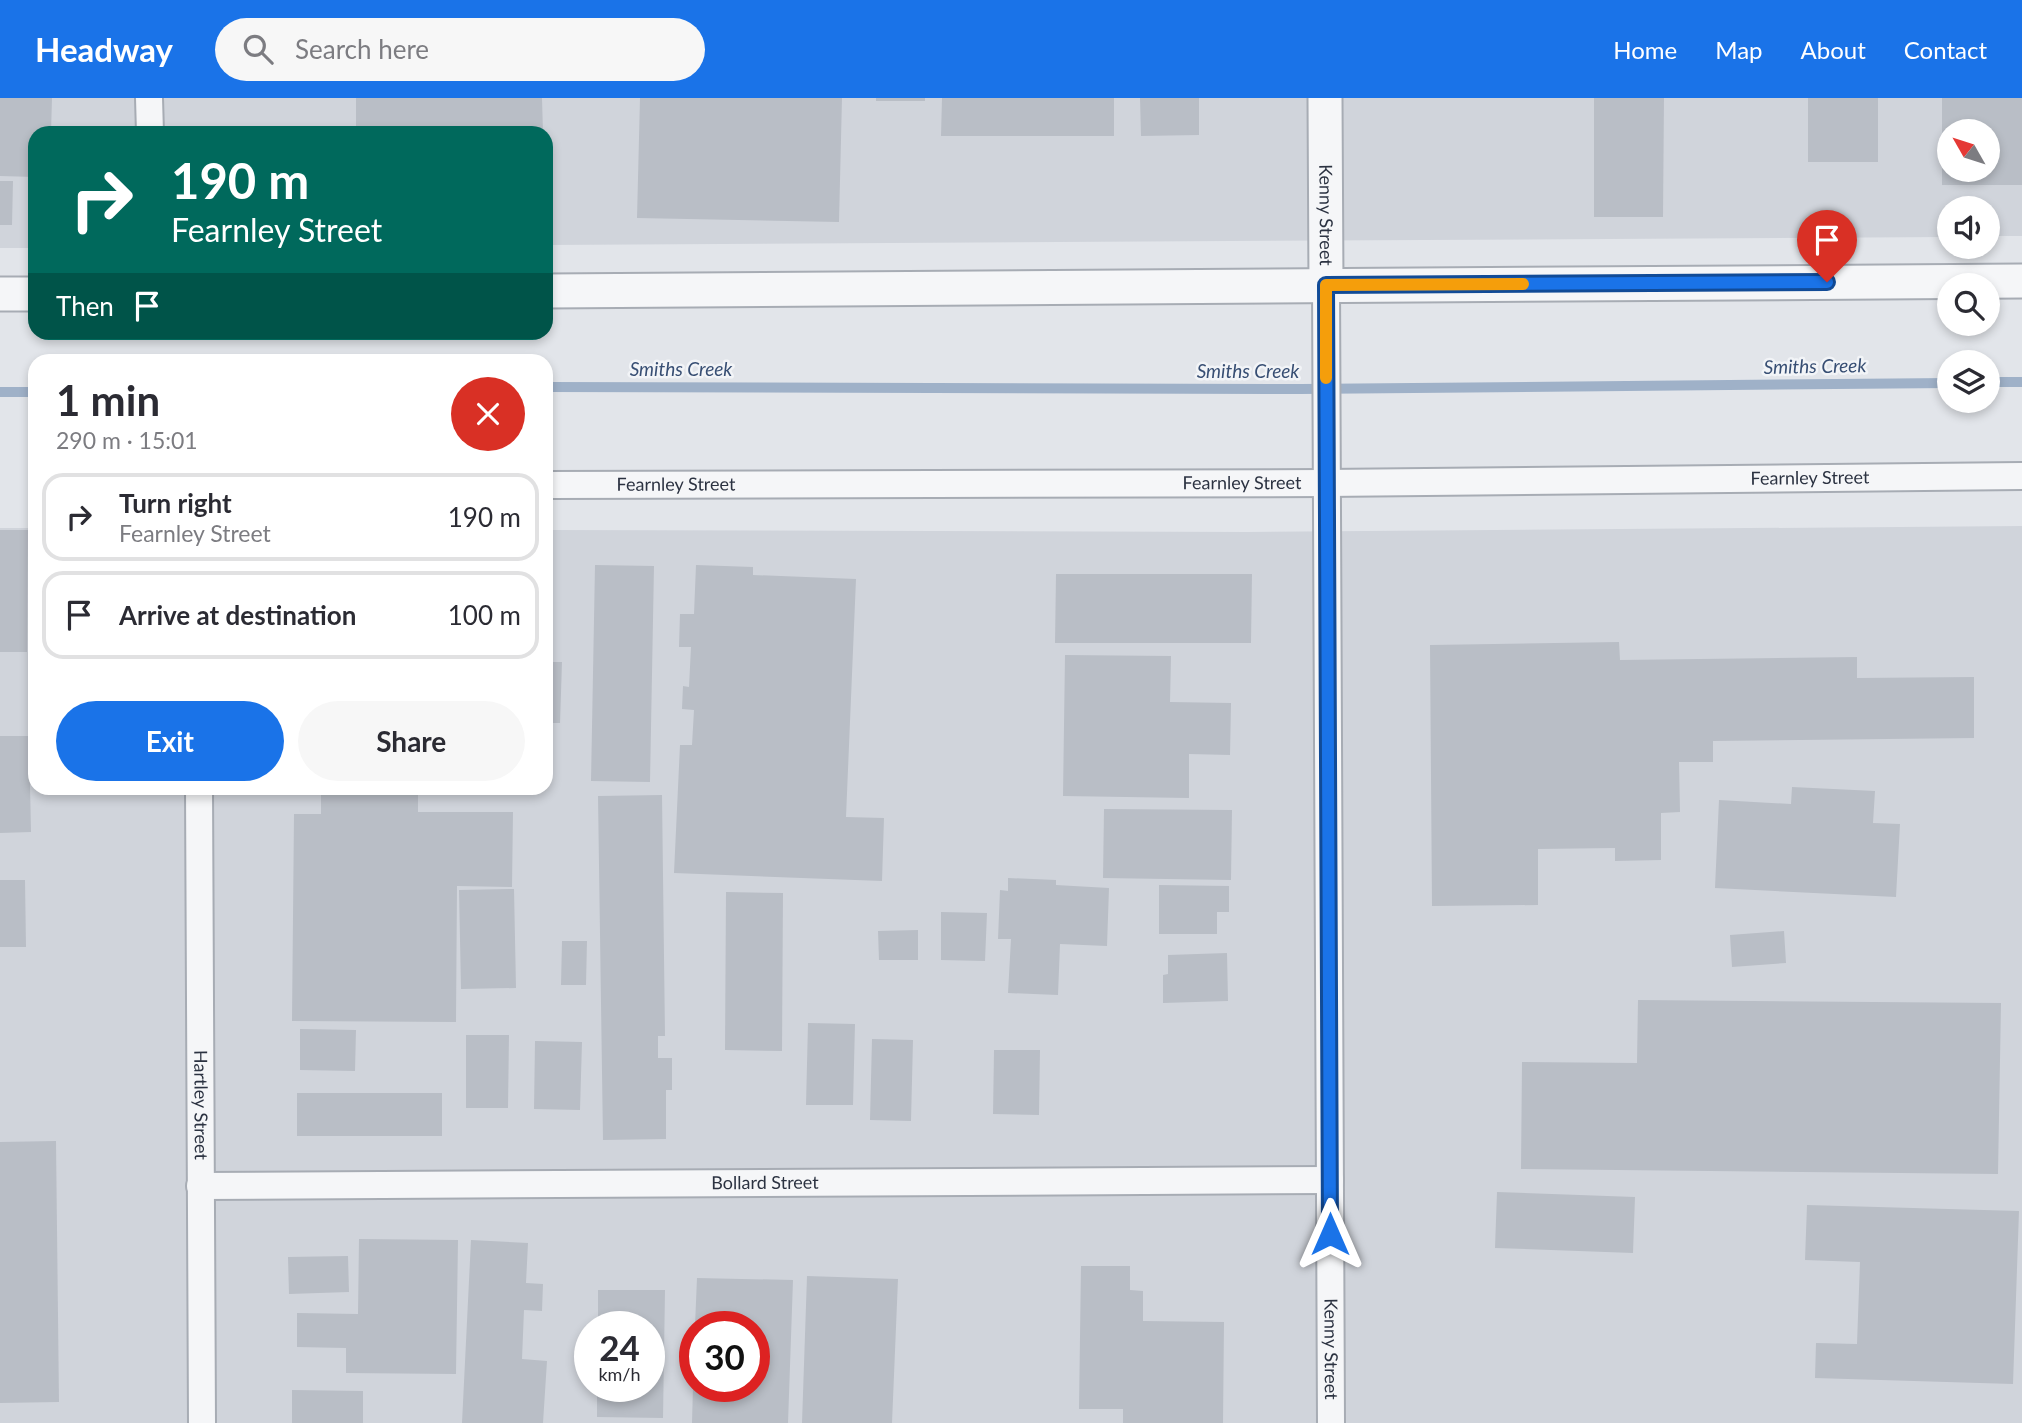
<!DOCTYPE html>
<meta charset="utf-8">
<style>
body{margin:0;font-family:Lato,sans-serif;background:#f7f7f7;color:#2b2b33;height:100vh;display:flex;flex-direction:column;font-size:26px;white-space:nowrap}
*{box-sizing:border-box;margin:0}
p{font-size:23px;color:#7c7c81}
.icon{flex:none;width:38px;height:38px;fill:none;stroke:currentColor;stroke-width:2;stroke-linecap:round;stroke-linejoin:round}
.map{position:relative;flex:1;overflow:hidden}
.sheet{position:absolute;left:28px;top:256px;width:525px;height:441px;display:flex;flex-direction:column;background:#fff;border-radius:21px;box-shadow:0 4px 10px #0003}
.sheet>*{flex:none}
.banner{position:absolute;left:28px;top:28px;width:525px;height:214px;border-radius:21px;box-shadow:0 4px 10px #0003;background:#00695c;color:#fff;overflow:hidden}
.needle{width:46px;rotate:309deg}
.controls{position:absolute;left:1937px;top:21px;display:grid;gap:14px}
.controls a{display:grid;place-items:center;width:63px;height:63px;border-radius:50%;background:#fff;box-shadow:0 4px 10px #0003;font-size:35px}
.speed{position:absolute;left:574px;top:1213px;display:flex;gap:14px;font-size:35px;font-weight:700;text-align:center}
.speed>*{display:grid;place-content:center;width:91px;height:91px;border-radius:50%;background:#fff;box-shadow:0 4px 10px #0003;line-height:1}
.speed small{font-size:18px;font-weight:400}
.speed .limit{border:10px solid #d22;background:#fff;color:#111}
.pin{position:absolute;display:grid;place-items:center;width:60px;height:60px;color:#fff;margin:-72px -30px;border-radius:50% 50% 50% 0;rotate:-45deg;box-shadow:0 0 7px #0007}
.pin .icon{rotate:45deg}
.me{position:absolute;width:77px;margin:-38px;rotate:0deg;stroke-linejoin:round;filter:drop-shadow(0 0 5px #0008)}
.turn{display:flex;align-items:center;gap:24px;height:147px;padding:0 28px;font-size:32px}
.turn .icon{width:91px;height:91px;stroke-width:2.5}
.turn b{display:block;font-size:49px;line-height:60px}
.then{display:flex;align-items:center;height:66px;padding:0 28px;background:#0003;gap:14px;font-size:26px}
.round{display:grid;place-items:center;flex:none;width:74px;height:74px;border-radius:37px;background:#f7f7f7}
.summary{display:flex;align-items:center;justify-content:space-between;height:119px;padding:0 28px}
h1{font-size:42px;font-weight:700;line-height:52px}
.cta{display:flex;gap:14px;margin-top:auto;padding:14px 28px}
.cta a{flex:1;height:80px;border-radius:42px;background:#1a73e8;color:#fff;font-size:28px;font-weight:700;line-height:80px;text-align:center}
.cta a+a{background:#f7f7f7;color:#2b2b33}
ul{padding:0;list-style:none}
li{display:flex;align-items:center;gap:21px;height:88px;margin:0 14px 10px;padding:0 14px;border:4px solid #e1e1e2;border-radius:21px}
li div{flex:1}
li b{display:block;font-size:26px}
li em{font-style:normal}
header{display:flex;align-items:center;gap:42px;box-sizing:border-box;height:98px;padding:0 35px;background:#1a73e8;color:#fff}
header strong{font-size:33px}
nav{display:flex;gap:38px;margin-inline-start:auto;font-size:24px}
.search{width:490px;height:63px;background:#f7f7f7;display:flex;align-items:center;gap:18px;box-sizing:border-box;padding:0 24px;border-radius:38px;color:#7c7c81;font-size:26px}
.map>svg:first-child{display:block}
</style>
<header>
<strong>Headway</strong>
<div class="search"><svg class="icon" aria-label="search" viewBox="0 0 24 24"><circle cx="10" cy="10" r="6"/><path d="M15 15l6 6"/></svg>Search here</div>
<nav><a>Home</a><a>Map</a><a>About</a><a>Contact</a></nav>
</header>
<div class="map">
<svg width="2022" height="1325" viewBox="0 0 2022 1325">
<rect width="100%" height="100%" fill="#e2e5ea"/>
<g fill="#d0d4db" fill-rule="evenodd">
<path d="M0,0h2022v138h-34v-28h-38l-1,29 -1403,8v-112h-511v115h-35zM1950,33h38v39h-38z"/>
<path d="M2022,428v897h-2022v-895h35v260h511v-258l701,2zM590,1228h59v60h-59zM695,1228h59v60h-59z"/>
</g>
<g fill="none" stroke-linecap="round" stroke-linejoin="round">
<g stroke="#9fb1c8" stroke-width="10">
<polyline points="1988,284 2022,284"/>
<polyline points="546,289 1301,291 1950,285"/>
<polyline points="0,294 35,294"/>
</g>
</g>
<g fill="#b9bec6" fill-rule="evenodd">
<polygon points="0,0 52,0 51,35 35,35 35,79 0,78"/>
<polygon points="356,0 542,0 543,35 356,35"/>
<polygon points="640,0 842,0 839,124 637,120"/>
<rect x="876" y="0" width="49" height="3"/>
<polygon points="942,0 1114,0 1114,38 941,38"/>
<polygon points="1140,0 1199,0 1199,37 1141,38"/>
<polygon points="1594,0 1664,0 1663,119 1594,119"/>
<rect x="1808" y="0" width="70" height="64"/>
<path d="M1942,0h80v87h-80zM1950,33h38v39h-38z"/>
<polygon points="0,83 13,83 12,127 0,127"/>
<polygon points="0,432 28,432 27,554 0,554"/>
<polygon points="595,467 654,468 650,684 591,683"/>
<polygon points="696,467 753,469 753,477 856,481 846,719 884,720 882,783 674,775 680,647 692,647 694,612 682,611 683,588 689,589 691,549 679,549 680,516 694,516"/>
<polygon points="1056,476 1252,476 1251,545 1055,545"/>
<polygon points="1619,544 1620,562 1857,559 1857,580 1974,579 1974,640 1713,643 1713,664 1679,664 1680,714 1661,715 1661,762 1615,763 1615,750 1538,751 1538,807 1432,808 1430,547"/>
<polygon points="1065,557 1171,558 1170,604 1231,605 1230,657 1189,656 1189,700 1063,698"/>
<polygon points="546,564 562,564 560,625 546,625"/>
<polygon points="0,638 29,638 31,734 0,735"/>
<polygon points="1792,689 1875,693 1873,725 1900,726 1896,799 1715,790 1719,702 1791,706"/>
<polygon points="321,690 418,690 418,714 513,714 512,789 457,788 456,924 292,923 294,716 321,716"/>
<polygon points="662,697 665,938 658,938 658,960 672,960 672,992 666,992 666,1041 603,1042 598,698"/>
<polygon points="1104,711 1232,712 1231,782 1103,780"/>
<polygon points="1008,780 1056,782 1056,787 1109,790 1107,848 1060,846 1058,897 1008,895 1011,841 998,841 1000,792 1008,793"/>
<polygon points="0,782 25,782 26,849 0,849"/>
<polygon points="1159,787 1229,788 1229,814 1217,814 1217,836 1159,836"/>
<polygon points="514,791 516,890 461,891 459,792"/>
<polygon points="726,794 783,795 782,953 725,952"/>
<polygon points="941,814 987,815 985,863 941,862"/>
<polygon points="918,832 918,862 879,862 878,833"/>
<polygon points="1784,833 1786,865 1732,869 1730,837"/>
<polygon points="562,843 587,843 586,887 561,887"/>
<polygon points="1227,855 1228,903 1163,905 1163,877 1168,876 1168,857"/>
<polygon points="1638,902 2001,905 1998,1076 1521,1071 1522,964 1637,965"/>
<polygon points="808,925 855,926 853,1007 806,1007"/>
<polygon points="300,931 356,932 355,973 300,972"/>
<polygon points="466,937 509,937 508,1010 466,1010"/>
<polygon points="872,941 913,942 911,1023 870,1022"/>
<polygon points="535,943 582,944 580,1012 534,1011"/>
<polygon points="994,952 1040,952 1039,1017 993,1016"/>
<rect x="297" y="995" width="145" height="43"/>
<polygon points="56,1043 59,1304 0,1305 0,1044"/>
<polygon points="1497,1094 1635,1099 1633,1155 1495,1150"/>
<polygon points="1807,1107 2019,1113 2013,1286 1815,1280 1816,1245 1857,1246 1860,1164 1805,1162"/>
<polygon points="359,1141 458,1142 456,1276 346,1275 346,1250 297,1249 297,1215 358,1216"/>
<polygon points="471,1142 528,1145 526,1185 543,1186 542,1213 524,1212 522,1261 547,1263 543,1325 462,1325"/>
<polygon points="348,1158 349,1194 289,1196 288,1159"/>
<polygon points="1081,1168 1130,1168 1130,1192 1143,1193 1143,1223 1224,1224 1223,1325 1123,1325 1123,1311 1079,1311"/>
<polygon points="807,1178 898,1181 892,1325 802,1325"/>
<polygon points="697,1180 793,1182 788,1325 692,1325 693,1288 754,1288 754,1228 695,1228"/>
<polygon points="598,1192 665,1192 663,1320 597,1319 597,1288 649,1288 649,1228 598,1228"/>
<polygon points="292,1292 363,1293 363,1325 292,1325"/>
</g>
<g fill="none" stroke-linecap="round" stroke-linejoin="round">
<defs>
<g id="minor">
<polyline points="149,0 150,35"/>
<path id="s1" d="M1326,187l5,1138"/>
<path id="s2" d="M546,387l780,-2 696,-7"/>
<path id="s3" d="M199,690l3,635"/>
<path id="s4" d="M200,1088l1130,-6"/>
</g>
<g id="tertiary">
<path id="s5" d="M1325,0l1,187"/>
<polyline points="546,193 2022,183"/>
<polyline points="0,196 35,196"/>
</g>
</defs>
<use href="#minor" stroke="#a7acb4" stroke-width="30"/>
<use href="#tertiary" stroke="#a7acb4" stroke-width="37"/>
<use href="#minor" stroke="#f5f6f8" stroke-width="26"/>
<use href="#tertiary" stroke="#f5f6f8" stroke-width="33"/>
</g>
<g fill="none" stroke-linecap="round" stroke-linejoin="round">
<defs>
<polyline id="route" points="1330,1136 1326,187 1827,184"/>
</defs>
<use href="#route" stroke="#114b97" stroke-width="18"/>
<use href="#route" stroke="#1a73e8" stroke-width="12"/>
<polyline stroke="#f59e0b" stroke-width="12" points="1326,280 1326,187 1523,186"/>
</g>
<g text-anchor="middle" stroke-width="5" stroke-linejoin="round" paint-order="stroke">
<g font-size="18" fill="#2b3241" stroke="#f2f4f7">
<text dy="6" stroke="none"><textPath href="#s5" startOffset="117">Kenny Street</textPath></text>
<text dy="6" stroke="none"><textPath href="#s2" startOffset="1264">Fearnley Street</textPath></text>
<text dy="6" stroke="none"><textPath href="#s2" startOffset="696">Fearnley Street</textPath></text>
<text dy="6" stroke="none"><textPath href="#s2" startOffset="130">Fearnley Street</textPath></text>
<text dy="6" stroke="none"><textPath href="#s3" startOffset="317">Hartley Street</textPath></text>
<text dy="6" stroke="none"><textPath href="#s4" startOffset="565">Bollard Street</textPath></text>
<text dy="6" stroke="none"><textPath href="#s1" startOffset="1064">Kenny Street</textPath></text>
</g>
<g font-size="19" font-style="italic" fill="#374e73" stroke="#f2f4f7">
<text transform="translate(1815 268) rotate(-1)" y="7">Smiths Creek</text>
<text x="681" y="278">Smiths Creek</text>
<text x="1248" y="280">Smiths Creek</text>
</g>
</g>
</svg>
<div class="controls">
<a><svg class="needle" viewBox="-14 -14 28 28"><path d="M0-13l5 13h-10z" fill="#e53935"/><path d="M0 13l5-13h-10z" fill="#7c7c81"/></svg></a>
<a><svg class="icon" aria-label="sound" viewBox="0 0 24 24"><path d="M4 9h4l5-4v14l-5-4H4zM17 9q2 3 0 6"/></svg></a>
<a><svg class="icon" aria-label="search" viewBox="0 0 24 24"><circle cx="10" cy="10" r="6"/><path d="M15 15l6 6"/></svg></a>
<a><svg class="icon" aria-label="layers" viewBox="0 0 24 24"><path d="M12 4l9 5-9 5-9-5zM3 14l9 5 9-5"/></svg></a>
</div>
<div class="speed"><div>24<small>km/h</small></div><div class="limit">30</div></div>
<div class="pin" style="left:1827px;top:184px;background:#d93025"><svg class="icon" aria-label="arrive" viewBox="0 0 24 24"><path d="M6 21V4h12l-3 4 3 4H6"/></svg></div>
<svg class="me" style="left:1330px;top:1136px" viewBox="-20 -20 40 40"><path d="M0-17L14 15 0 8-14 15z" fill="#1a73e8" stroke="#fff" stroke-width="4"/></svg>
<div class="banner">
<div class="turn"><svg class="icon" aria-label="right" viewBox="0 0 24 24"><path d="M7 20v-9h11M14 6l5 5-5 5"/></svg><div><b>190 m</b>Fearnley Street</div></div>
<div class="then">Then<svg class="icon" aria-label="arrive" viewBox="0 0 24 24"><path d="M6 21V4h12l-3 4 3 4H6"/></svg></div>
</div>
<section class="sheet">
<div class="summary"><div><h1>1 min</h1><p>290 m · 15:01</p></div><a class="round" style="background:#d93025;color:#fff"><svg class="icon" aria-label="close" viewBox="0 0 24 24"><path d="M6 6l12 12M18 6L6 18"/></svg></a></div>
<ul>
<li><svg class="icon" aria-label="right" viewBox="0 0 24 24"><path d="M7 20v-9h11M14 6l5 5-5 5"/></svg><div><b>Turn right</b><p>Fearnley Street</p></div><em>190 m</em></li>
<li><svg class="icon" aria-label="arrive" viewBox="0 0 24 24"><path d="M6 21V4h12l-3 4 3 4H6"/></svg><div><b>Arrive at destination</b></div><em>100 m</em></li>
</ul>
<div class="cta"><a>Exit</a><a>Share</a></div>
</section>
</div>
